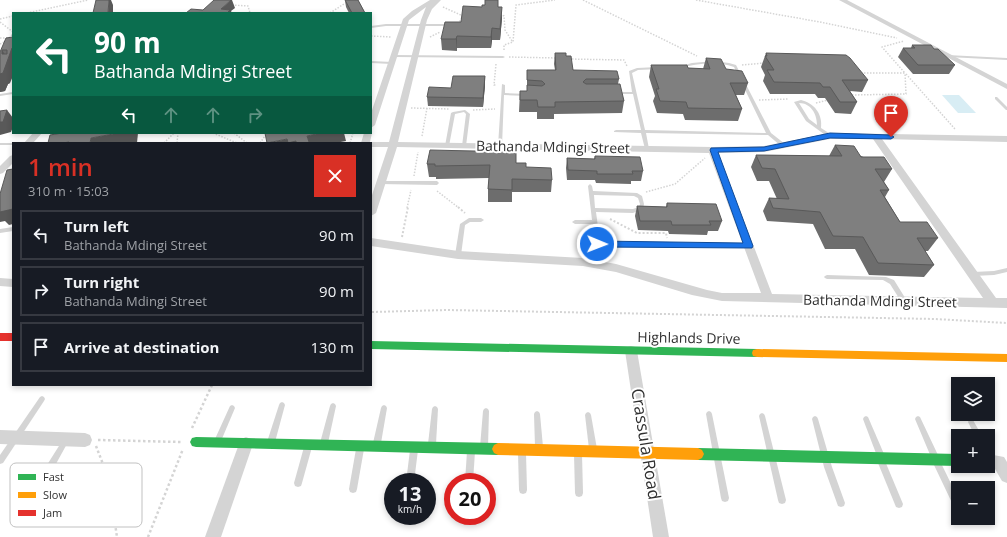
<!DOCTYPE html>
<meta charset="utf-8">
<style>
body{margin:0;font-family:"Open Sans",sans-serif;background:#20242c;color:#f1f3f6;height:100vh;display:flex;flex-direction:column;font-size:15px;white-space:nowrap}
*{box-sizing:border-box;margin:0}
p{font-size:13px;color:#9ea1a6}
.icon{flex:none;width:22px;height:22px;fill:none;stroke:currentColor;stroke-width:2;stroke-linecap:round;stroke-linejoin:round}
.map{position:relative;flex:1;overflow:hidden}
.side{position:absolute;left:12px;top:142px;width:360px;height:244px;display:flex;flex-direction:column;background:#171b24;border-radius:0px;box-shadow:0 2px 6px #0003}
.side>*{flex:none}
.banner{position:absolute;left:12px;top:12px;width:360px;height:122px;border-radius:0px;box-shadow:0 2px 6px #0003;background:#0b6e4f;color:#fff;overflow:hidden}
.fabs{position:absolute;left:951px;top:377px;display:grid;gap:8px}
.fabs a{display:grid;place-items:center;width:44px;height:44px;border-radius:0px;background:#171b24;box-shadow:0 2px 6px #0003;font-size:20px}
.speed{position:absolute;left:384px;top:473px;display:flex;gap:8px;font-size:20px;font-weight:700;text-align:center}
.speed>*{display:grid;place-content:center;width:52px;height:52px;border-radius:50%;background:#171b24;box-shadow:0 2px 6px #0003;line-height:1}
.speed small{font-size:10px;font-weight:400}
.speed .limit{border:6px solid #d22;background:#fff;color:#111}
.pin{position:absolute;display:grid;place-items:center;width:34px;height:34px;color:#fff;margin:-41px -17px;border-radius:50% 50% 50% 0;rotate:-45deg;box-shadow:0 0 4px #0007}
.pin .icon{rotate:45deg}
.me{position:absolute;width:44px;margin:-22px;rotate:91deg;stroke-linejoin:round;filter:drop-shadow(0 0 3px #0008)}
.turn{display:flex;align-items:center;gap:14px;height:84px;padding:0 16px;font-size:18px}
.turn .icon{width:52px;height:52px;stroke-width:2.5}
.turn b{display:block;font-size:28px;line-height:34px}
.lanes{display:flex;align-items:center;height:38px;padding:0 16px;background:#0003;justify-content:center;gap:20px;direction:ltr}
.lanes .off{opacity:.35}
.round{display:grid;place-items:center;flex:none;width:42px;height:42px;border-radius:0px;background:#20242c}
.summary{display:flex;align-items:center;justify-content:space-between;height:68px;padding:0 16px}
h1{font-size:24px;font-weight:600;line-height:30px;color:#d93025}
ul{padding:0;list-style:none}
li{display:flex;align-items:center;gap:12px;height:50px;margin:0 8px 6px;padding:0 8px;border:2px solid #363941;border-radius:0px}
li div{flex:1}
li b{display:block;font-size:15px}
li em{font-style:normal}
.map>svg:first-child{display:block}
</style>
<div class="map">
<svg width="1007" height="537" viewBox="0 0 1007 537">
<rect width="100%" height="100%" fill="#fff"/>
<polygon fill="#d8edf4" points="942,95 959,95 976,113 958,113"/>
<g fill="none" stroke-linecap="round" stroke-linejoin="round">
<g stroke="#d4d4d4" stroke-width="1.5" stroke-dasharray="1.5 1.5" stroke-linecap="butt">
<polyline points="583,0 697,56"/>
<polyline points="696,0 820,22 897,38"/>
<polyline points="232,5 248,6 250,13"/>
<polyline points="443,7 463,16 458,24"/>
<polyline points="27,13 88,0"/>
<polyline points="330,13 347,2"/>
<polyline points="500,14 504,16 505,30 512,41"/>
<polyline points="0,19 13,16"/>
<polyline points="0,22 13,32"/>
<polyline points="371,36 391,37"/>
<polyline points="430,37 440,32"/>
<polyline points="0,38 9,38"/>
<polyline points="9,38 13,34"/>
<polyline points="0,44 6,41"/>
<polyline points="504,50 504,45 513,42 516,5 555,0"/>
<polyline points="509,57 557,58"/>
<polyline points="569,59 624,60 627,66"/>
<polyline points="496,64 494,85 496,85"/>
<polyline points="742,65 764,63"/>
<polyline points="861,73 905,73 882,47 904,41"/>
<polyline points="906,74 955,129"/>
<polyline points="852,95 906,94 905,73"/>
<polyline points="759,100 789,99"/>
<polyline points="816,103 828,100"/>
<polyline points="411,108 449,109"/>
<polyline points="473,110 495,109"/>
<polyline points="213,133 237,143"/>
<polyline points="234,133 247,143"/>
<polyline points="422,136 427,108"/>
<polyline points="164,143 174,133"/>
<polyline points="177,143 178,133"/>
<polyline points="260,143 267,133"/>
<polyline points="350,143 353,133"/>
<polyline points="414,176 418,152"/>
<polyline points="437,191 459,208"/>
<polyline points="646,192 675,184 705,158"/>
<polyline points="407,208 411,190"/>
</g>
<g stroke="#d4d4d4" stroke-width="2" stroke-dasharray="2 2" stroke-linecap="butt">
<polyline points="458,207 465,213"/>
<polyline points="610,219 637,233 666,233 667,238"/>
<polyline points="402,237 408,207"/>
<polyline points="372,312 447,310 935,319 1007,323"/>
</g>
<g stroke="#d4d4d4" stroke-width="2.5" stroke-dasharray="2.5 2.5" stroke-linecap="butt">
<polyline points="192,428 212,385"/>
<polyline points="98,440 181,442"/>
<polyline points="96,446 108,477 117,537"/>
<polyline points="148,537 183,449"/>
</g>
<g fill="#d4d4d4" fill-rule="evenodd">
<polygon points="386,24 451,24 453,25 451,26 386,26 371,28 371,26"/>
<polygon points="394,55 503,56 505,57 503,58 395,57 393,56"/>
<polygon points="947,55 1007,58 1007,60 948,57 947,57"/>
<polygon points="371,61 392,62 394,63 392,64 371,63"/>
<path d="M714,61l15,2 7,2 35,68 14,11v2h-4l-13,-11 -122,-2 3,16 -2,1 -2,-1 -4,-16 -27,-1v-1l2,-1h25l-8,-36h-18l-2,-1 2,-1h17l-3,-21 8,-3 21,-1 2,1 -1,1 -21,1 -6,3 13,57 121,3 -32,-66c-18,-6 -37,-3 -55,1l-2,-1 15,-4z"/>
<polygon points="502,84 505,85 505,93 527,94 529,95 527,96 504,95 502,146 500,147 498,146"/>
<polygon points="13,92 13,94 0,96 0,94"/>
<polygon points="995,97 997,97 1007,107 1007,110 1006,110 995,99"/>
<path d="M801,100c13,3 22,14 20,28l11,7v2h-4l-22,-16 -12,-19zM799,103c12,0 18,11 18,22l-8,-6z"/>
<polygon points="465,110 470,114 466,146 464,147 462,146 466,114 464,112 455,114 449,146 447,147 445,147 445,146 451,113 453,112"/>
<polygon points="0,143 14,143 13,143 13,145 0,145"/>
<polygon points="381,181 437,181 439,183 437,185 379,184 379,182"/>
<path d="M590,184l2,2 1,5 44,2 5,3 2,8 -1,5 -10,4 -37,-1 4,30 149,2 3,2 -3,2 -149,-2 3,19 -1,1h-4l-6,-42h-17l-3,-2 3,-2h17l-4,-34zM594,195l40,1 4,2 2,6 -1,3 -6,2 -38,-1z"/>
<polygon points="469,218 481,218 484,220 481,222 470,222 465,225 461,255 460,256 456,256 455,255 460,224"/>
<polygon points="13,227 13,231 0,233 0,229"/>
<polygon points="1007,268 1007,272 994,275 973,276 971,275 970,274 971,273 973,272 994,271"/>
<polygon points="827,275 886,277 894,280 907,301 906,303 902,303 890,284 883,280 827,279 825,278 824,277 825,276"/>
<polygon points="42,396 44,397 45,399 44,401 3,463 0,464 0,455 40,397"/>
<polygon points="282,402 284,403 285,405 275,442 273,444 271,445 269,444 267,442 279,405 280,403"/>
<polygon points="333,403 335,404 336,406 328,443 326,445 324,446 322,445 320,443 330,406 331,404"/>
<polygon points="232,405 234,406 235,408 221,441 219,442 217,441 215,439 230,406"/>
<polygon points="384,405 386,406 387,408 381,443 379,445 377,446 375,445 373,443 381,408 382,406"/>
<polygon points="435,406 437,407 438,409 436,444 434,446 432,447 430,446 428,444 432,409 433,407"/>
<polygon points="486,408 488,409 489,411 488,447 487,449 484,450 481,449 480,447 483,411 484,409"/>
<polygon points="537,411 539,412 540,414 543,447 542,449 539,450 536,449 535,447 534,414 535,412"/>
<polygon points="709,411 711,412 712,414 729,498 728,501 725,502 722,501 721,498 706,414 707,412"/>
<polygon points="588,412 590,413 591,415 597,449 596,451 593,452 590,451 589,449 585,415 586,413"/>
<polygon points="762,413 764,414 765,416 786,500 785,503 782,504 779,503 778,500 759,416 760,414"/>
<polygon points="815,416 817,417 818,419 832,467 845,503 844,506 841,507 838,506 824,467 812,419 813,417"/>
<polygon points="866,416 868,417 884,454 883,456 880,457 877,456 863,419 864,417"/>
<polygon points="918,416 920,417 937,453 938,455 937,457 934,458 931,457 915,419 916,417"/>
<polygon points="971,419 973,420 982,436 975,436 968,422 969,420"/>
<polygon points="66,437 68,438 70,440 68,442 46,482 43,483 40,482 39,479 40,476 64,438"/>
<polygon points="308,444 311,445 312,447 302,483 301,486 298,487 295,486 294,483 304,447 305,445"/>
<polygon points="360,446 363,447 364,449 357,489 356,492 353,493 350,492 349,489 356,449 357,447"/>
<polygon points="414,447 417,448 418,450 414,482 406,482 410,450 411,448"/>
<polygon points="471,448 474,449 475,451 473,482 465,482 467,451 468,449"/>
<polygon points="522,450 525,451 526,453 527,490 526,493 523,494 520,493 519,490 518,453 519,451"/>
<polygon points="578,451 581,452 582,454 583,493 582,496 579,497 576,496 575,493 574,454 575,452"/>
<polygon points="882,459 885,461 903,504 902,507 899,508 896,507 878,463 879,461"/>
<polygon points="937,459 940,461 958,498 958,507 954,507 934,465 933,463 934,461"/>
</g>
<g fill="#d4d4d4" fill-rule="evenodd">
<path d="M430,0h11l-9,9 -5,11 -29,122 315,5 51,-1 66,-13 177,3v6l-125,-3 114,159h11v10l-285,-7 -30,-6 -76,-23 -33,-6 -125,-7 -87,-13v-8l87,13 125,7 33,6 91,26 15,3h39l-52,-140 -312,-6 -21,66 -5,3v-18l17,-51h-17v-4h-10l3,-10h7v-2l1,2 -2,9h19l32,-122 5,-13 -17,13 -34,105 -4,3v-15l32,-94 9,-8zM830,139h43l110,159 -211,-4 -54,-141 46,-1z"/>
<polygon points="839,0 847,0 1007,84 1007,89"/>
<polygon points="33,133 42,133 33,143 24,143"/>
<polygon points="13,155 13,163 3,173 0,174 0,166 10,156"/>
<polygon points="0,278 13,279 13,287 0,286"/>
<polygon points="631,346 635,347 637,351 669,537 653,537 625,351 627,347"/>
<polygon points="0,430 85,433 90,435 92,440 90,445 85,447 0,444"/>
<polygon points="246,437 251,439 253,444 221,537 205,537 239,444 241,439"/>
<polygon points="988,454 1004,457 1007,462 1007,483 1002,481 995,469 983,466 988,466"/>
</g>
<g fill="#30b455" fill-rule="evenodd">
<polygon points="371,341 757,349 761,350 762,353 761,356 757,357 371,349"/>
<polygon points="196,437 498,443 502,445 504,449 502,453 498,455 196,447 192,446 190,442 192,438"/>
<polygon points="698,448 958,454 958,466 698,460 694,458 692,454 694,450"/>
</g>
<g fill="#ff9f0a" fill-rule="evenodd">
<polygon points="757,349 1007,354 1007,362 757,357 753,356 752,353 753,350"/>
<polygon points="498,443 698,448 702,450 704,454 702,458 698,460 498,455 494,453 492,449 494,445"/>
</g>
<rect fill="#e5322d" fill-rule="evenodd" x="0" y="333" width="13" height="8"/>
</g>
<g fill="#6d6d6d">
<polygon points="345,0 358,0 365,13 349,13 346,7"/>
<polygon points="482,7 499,7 502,18 500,40 492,40 491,48 457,48 457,51 442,50 441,39 461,22"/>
<polygon points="13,37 10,83 8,84 5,91 0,92 0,52"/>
<polygon points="912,45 934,49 955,65 949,74 913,74 898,57 903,48 911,48"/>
<polygon points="555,53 566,56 573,70 619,79 618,84 624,101 622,113 554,114 554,119 537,119 537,112 519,112 520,91 527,91 527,70 555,70 554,64"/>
<polygon points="766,53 868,80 862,92 850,91 857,102 851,114 835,113 825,98 818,98 815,94 770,94 763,81 765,75 761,67"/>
<polygon points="706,58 726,69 748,83 744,95 736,95 742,109 738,121 685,120 683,114 657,113 653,101 655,96 649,77 651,65 688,68 703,69"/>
<polygon points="485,76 485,85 483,107 428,106 427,97 451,88"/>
<polygon points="835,145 892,169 884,182 889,190 885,197 900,222 938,238 928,251 925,251 934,265 924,277 869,275 855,249 825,249 813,224 767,221 763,211 769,198 777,199 769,181 757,181 751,167 756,155 829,156"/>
<polygon points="595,156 643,171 641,181 631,181 631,184 596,183 595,180 567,180 566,168 567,158 594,159"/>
<polygon points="516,163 552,180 551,192 512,192 512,202 488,202 488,189 489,178 436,179 436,177 429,177 427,164"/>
<polygon points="667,203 722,221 718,231 708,231 707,235 669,234 668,231 638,230 635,216 637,206 666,207"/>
</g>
<g fill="#595959">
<polygon points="109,0 111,0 113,5 113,13 108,13"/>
<polygon points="231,0 232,0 235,8 231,11 232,13 222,13 221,9"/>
<polygon points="502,7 502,18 500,40 500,29"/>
<polygon points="492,28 492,40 491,48 491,37"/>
<polygon points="457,36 457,51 456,39"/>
<polygon points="12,48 13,48 13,76 10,83 8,84 5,91 0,92 0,74 2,50 8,59"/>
<polygon points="485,76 485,85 483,107 483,98"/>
<polygon points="7,110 13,118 13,127 11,132 0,135 0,122"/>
<polygon points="119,133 138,133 137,143 90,143 91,138"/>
<polygon points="321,133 344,133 346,141 335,143 309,143 307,136"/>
<polygon points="287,139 296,141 296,143 268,143"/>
<polygon points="0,208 13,209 13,224 9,225 5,221 0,222"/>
</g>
<g fill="#7f7f7f" stroke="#595959" fill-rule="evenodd">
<polygon points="96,0 109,0 108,13 93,13"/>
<polygon points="214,0 231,0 221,9 230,10 227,13 186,13 191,9 203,10"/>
<polygon points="345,0 358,0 365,13 352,13"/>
<polygon points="485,0 498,0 498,7 502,7 500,29 492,28 491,37 457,36 456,39 441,39 445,22 461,22 463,6 482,7 482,5 485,5"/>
<path d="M13,37v11h-1l-9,25 -3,1v-22l6,-14zM2,50h5v4h-5z"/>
<polygon points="912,45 931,45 934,49 938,49 955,65 918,65 903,48 915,48"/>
<polygon points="555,53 566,53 566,56 571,56 573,70 617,71 619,79 586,79 583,82 586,84 620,84 624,101 555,102 555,107 538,107 537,100 520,100 520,91 527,91 527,85 542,86 545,84 542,81 527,80 527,70 556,70"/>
<polygon points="766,53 846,55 850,58 868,80 842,80 857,102 840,102 830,87 823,87 820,83 774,82 767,70 774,70 765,56 767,56"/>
<polygon points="706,58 721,59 726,69 742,71 748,83 730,83 742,109 688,108 686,102 660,101 656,89 659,89 651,65 687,65 688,68 710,69"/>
<polygon points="453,76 485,76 483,98 427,97 429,87 451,88"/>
<polygon points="7,110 3,122 0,122 0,111"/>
<polygon points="62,133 119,133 91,138 90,143 69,143 69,142 63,143 48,143 50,135"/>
<polygon points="265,133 321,133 307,136 309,142 307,143 296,143 296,141 288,143 287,139 267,143"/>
<polygon points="835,145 854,146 861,157 884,157 892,169 875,169 889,190 880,190 900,222 927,222 938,238 917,238 934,265 878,263 863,237 833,236 820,212 773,208 769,198 789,199 775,169 762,168 756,155 842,156"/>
<polygon points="430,150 516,152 516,163 526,163 526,167 551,168 552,180 512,179 512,190 488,189 490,165 435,166 435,164 427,164"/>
<polygon points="595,156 640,157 643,171 632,171 633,174 597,174 597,171 568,170 567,158 595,159"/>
<polygon points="13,169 13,209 0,212 0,194 7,170"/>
<polygon points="667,203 716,204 722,221 709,221 711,225 672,225 671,221 640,221 637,206 667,207"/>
</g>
<polygon fill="#1a73e8" stroke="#114b97" points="830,133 891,135 894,137 891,139 830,138 764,151 718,152 753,246 752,248 597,247 593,244 597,241 743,243 710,150 711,148 764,147"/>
<g text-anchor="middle" stroke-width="4" stroke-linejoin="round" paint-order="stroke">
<g font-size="14" fill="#303030" stroke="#fff">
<text transform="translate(553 147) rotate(1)" y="5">Bathanda Mdingi Street</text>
<text transform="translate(880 301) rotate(1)" y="5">Bathanda Mdingi Street</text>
<text transform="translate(689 338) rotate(1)" y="5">Highlands Drive</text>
</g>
<g font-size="17" fill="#303030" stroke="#fff">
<text transform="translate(646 444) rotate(81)" y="6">Crassula Road</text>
</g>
</g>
<rect x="10" y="463" width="132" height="64" rx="6" fill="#fff" stroke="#c1c1c1" stroke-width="1"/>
<rect x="18" y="474" width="18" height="6" fill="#30b455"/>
<rect x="18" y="492" width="18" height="6" fill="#ff9f0a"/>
<rect x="18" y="510" width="18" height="6" fill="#e5322d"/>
<g font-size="11" fill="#303030">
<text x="43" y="481">Fast</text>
<text x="43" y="499">Slow</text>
<text x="43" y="517">Jam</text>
</g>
</svg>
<div class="fabs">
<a><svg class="icon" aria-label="layers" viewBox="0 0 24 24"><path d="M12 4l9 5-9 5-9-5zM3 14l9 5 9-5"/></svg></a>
<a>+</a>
<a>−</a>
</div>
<div class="speed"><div>13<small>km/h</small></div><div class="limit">20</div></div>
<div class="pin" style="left:891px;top:137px;background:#d93025"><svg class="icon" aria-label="arrive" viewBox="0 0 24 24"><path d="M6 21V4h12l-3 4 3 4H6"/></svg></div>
<svg class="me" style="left:597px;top:244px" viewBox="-20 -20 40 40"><circle r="17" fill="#1a73e8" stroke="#fff" stroke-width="3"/><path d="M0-11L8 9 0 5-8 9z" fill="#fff"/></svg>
<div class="banner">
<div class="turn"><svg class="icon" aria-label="left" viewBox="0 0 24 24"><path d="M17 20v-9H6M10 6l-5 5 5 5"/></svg><div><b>90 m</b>Bathanda Mdingi Street</div></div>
<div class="lanes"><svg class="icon" aria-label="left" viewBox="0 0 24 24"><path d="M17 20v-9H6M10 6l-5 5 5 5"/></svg><svg class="icon off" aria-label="ahead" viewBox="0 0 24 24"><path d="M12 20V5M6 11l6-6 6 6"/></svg><svg class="icon off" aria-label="ahead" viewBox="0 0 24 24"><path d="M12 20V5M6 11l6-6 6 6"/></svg><svg class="icon off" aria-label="right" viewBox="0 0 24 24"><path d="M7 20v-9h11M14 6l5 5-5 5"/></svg></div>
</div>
<section class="side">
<div class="summary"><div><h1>1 min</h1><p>310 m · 15:03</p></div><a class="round" style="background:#d93025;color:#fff"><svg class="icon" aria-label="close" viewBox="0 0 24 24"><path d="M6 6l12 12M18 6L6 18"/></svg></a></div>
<ul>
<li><svg class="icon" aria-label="left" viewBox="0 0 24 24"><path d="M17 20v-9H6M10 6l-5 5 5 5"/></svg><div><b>Turn left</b><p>Bathanda Mdingi Street</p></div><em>90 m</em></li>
<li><svg class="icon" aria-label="right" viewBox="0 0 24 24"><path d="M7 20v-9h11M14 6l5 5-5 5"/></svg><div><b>Turn right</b><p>Bathanda Mdingi Street</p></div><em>90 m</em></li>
<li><svg class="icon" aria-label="arrive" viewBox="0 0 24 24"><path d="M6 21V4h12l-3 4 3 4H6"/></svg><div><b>Arrive at destination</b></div><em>130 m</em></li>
</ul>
</section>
</div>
